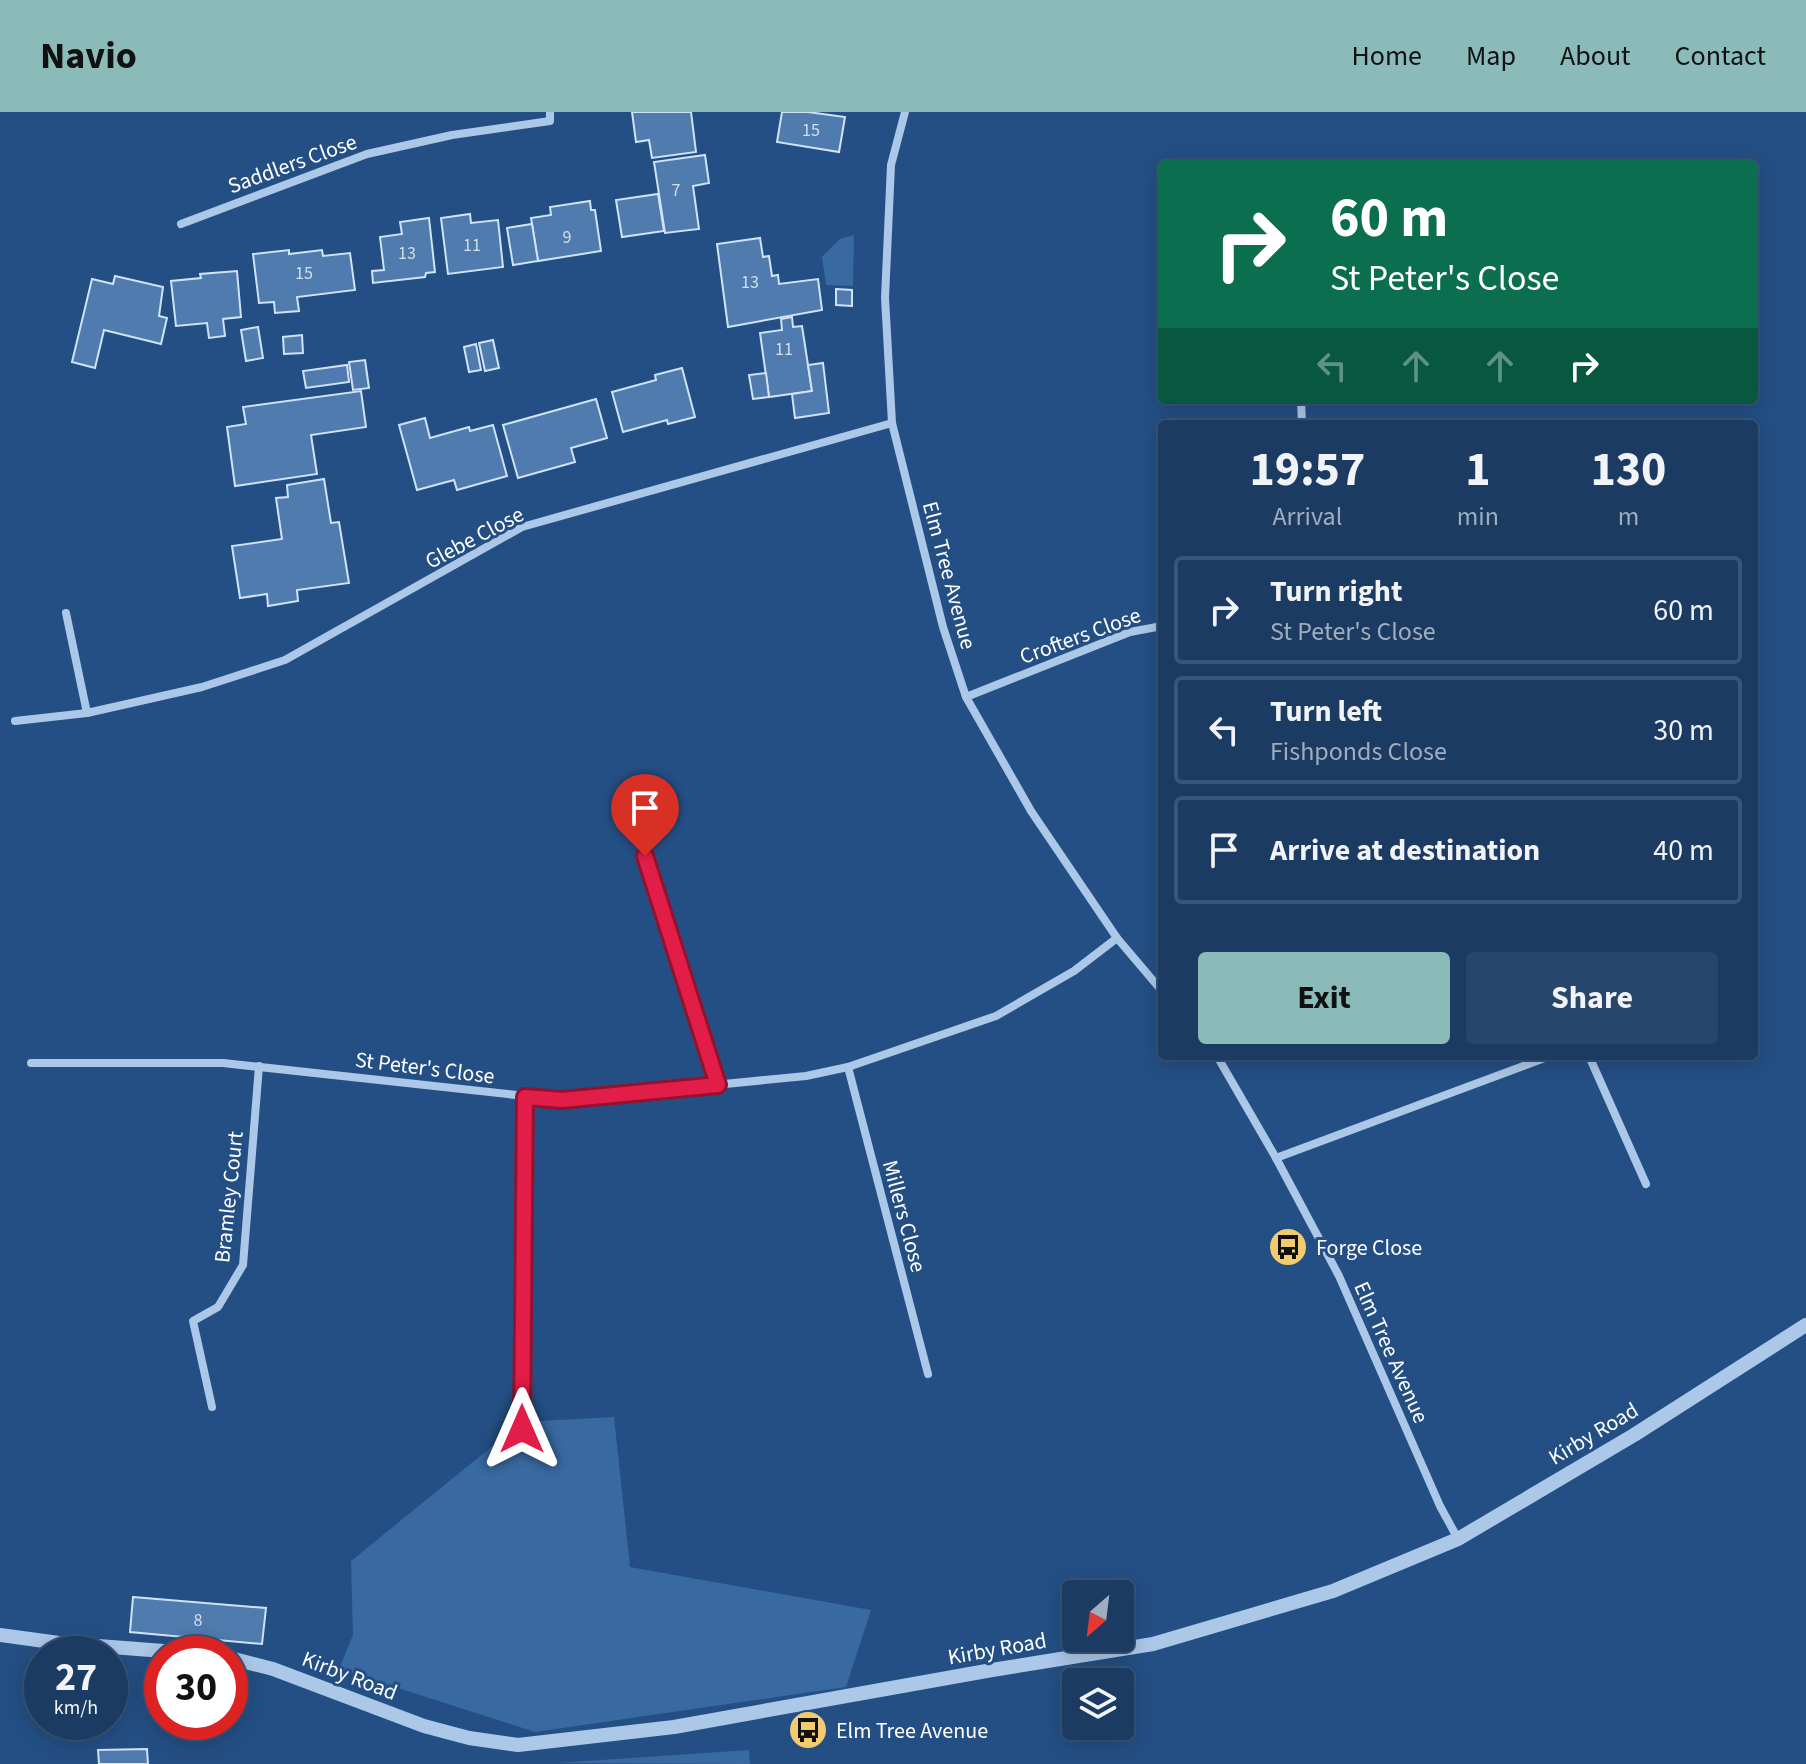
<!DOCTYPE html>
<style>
body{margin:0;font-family:"Source Sans 3",sans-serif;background:#28466c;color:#f1f3f6;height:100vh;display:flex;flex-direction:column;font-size:30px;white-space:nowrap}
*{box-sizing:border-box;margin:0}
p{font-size:26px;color:#a0adbe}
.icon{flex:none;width:44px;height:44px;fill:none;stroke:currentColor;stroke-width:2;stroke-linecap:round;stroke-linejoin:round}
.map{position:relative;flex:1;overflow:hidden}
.drawer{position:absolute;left:1158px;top:308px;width:600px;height:640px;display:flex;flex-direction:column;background:#1b3b63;border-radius:8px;box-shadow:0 4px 20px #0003,0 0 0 2px #395578}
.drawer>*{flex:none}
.hud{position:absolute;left:1158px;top:48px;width:600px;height:244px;border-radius:8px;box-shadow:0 4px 20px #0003,0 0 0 2px #395578;background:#0b6e4f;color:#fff;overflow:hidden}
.needle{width:52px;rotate:208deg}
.buttons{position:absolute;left:1062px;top:1468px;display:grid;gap:16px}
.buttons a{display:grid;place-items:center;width:72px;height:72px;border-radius:8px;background:#1b3b63;box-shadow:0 4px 20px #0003,0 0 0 2px #395578;font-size:40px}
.speed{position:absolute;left:24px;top:1524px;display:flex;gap:16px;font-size:40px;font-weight:700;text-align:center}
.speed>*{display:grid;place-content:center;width:104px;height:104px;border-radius:50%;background:#1b3b63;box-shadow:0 4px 20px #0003,0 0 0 2px #395578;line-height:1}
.speed small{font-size:20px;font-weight:400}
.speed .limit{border:12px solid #d22;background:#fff;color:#111}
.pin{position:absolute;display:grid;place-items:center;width:68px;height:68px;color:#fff;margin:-82px -34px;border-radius:50% 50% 50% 0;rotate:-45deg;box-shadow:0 0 8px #0007}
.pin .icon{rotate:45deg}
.me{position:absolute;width:88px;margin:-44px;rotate:0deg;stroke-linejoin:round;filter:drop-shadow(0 0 6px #0008)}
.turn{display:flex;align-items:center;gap:28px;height:168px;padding:0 40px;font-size:36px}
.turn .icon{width:104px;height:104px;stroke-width:2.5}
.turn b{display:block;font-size:56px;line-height:68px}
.lanes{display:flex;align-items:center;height:76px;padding:0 40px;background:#0003;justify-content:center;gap:40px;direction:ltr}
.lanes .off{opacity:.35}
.eta{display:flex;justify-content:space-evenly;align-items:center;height:136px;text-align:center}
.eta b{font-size:48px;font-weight:700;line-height:56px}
.button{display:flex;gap:16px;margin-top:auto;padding:16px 40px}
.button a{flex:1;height:92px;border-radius:8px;background:#8bbbb9;color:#111;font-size:32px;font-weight:700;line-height:92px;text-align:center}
.button a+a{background:#28466c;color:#f1f3f6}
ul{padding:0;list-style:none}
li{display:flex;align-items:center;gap:24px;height:108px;margin:0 16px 12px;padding:0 24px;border:4px solid #395578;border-radius:8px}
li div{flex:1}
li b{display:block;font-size:30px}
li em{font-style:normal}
header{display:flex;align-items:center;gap:48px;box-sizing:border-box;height:112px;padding:0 40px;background:#8bbbb9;color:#111}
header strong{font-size:38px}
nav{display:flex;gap:44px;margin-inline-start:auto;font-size:28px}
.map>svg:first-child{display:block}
</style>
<header>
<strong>Navio</strong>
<nav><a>Home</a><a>Map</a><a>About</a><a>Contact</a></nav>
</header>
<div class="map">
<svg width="1806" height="1652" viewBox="0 0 1806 1652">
<rect width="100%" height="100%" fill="#244f84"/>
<g fill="#3869a0">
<polygon points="854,123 853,174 826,173 822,145 840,127"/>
<polygon points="614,1305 630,1455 871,1498 846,1575 535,1620 339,1557 353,1523 351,1449 522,1310"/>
<polygon points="749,1638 750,1652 557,1651"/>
</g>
<g fill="#507bae" stroke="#d0e2f6" stroke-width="2">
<polygon points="632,0 691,0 696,40 652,46 649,28 636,30"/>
<polygon points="782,0 808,0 845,5 839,40 777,30"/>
<polygon points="705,43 709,71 693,74 699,117 665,121 654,50"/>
<polygon points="658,82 664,119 622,125 616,88"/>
<polygon points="590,89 591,98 595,98 601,139 538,149 531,106 551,103 550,95"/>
<polygon points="470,102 471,111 498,108 503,155 448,162 441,106"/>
<polygon points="429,106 435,160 426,161 425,165 373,171 372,159 384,158 380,125 402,122 400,110"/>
<polygon points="532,112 538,149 513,153 507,116"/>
<polygon points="760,126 763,145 769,144 772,164 778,163 779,172 818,167 822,198 728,215 717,132"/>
<polygon points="289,138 289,142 322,138 323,144 350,141 355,178 297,185 299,199 275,201 274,190 259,191 253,142"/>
<polygon points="237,159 241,205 223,207 225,224 209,226 207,211 176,214 171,169 201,166 200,162"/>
<polygon points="115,164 163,175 159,204 167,206 161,232 104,218 95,256 72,250 92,167 113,172"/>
<polygon points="836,177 852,178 852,194 836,193"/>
<polygon points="792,205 793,215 802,214 812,279 769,285 760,221 782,218 781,207"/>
<polygon points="258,215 263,246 246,249 241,218"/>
<polygon points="302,223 303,241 284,242 283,225"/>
<polygon points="493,228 499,256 485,259 479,231"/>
<polygon points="476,232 481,258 469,260 464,235"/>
<polygon points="365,248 369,276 353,278 349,250"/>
<polygon points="823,251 829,301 795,306 792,282 812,279 808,253"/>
<polygon points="347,253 349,270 306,276 303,259"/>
<polygon points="682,256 695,305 668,312 667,308 623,320 612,280 656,268 655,263"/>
<polygon points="766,261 769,285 753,287 749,263"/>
<polygon points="361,279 366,315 311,323 317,362 235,374 227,315 246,312 243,295"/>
<polygon points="596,287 607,326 571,336 575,350 518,366 503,313"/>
<polygon points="425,306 430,326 469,315 470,319 493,313 507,364 457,378 454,368 417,378 399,313"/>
<polygon points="324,367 331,411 339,410 349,471 297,478 298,489 268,494 267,482 240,486 232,434 282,427 276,386 288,385 287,373"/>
<polygon points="133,1485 266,1496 262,1532 130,1520"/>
<polygon points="147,1637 148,1652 99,1652 98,1638"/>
</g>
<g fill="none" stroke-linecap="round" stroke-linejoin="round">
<g stroke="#acc8e8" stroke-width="8">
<polyline points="905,0 891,53 885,186 892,311 943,515 966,585 1031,699 1117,826 1162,879"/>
<polyline points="181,112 367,42 452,23 550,9 550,0"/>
<polyline points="1301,288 1302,312"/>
<polyline points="66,501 87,601"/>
<polyline points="966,585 1130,520 1162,514"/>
<polyline points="15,609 87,601 202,575 285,548 522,415 892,311"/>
<polyline points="645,744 718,973"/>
<polyline points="1217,944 1276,1046 1339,1164 1440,1394 1458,1427"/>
<polyline points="1589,944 1646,1072"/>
<polyline points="31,951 223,951 562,988 806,964 848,955 996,904 1074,859 1117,826"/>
<polyline points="848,955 928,1262"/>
<polyline points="1276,1046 1550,944"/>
<polyline points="212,1295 193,1209 218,1195 243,1153 259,954"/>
<polyline points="522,1317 525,985"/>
</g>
<g stroke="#acc8e8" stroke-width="14">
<polyline points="0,1523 59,1531 203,1542"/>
<polyline points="230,1546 273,1557 424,1614 469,1626 518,1633 674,1615 992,1558 1153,1532 1333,1479 1458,1427 1634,1323 1806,1213"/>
</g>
</g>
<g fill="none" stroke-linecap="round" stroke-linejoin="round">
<defs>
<polyline id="route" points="522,1317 525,985 562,988 718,973 645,744"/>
</defs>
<use href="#route" stroke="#92132f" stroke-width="20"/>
<use href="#route" stroke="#e11d48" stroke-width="14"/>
</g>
<defs>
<symbol id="bus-disc" viewBox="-11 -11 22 22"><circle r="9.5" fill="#f3cb6f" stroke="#244f84"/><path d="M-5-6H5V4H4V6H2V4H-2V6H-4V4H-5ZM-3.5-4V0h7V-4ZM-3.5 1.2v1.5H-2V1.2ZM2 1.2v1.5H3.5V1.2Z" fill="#111"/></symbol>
</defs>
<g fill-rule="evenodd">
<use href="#bus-disc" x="1266" y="1113" width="44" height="44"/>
<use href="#bus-disc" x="786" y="1596" width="44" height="44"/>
</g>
<g text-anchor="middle" stroke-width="6" stroke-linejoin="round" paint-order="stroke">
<g font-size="18" fill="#d3deeb">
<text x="811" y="24">15</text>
<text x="676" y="84">7</text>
<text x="567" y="131">9</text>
<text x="472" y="139">11</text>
<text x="407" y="147">13</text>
<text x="304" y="167">15</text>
<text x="750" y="176">13</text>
<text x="784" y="243">11</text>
<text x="198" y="1514">8</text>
</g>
<g font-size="22" fill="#fff" stroke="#244f84">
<text transform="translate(292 51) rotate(-20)" y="8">Saddlers Close</text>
<text transform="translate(474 425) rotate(-28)" y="8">Glebe Close</text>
<text transform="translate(950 463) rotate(75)" y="8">Elm Tree Avenue</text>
<text transform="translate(1080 523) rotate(-20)" y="8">Crofters Close</text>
<text transform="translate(425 955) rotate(7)" y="8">St Peter's Close</text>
<text transform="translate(228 1085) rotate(-84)" y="8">Bramley Court</text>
<text transform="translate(905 1104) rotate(75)" y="8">Millers Close</text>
<text transform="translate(1392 1240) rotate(66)" y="8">Elm Tree Avenue</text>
<text transform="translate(1593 1321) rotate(-31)" y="8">Kirby Road</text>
<text transform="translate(997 1536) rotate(-10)" y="8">Kirby Road</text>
<text transform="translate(350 1563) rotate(21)" y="8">Kirby Road</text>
</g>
<g font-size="22" fill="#fff" stroke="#244f84" text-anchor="start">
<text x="1316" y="1143">Forge Close</text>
<text x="836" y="1626">Elm Tree Avenue</text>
</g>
</g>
</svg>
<div class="buttons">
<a><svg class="needle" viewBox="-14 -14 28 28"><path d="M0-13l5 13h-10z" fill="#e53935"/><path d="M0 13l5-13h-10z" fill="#a0adbe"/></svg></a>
<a><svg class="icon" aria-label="layers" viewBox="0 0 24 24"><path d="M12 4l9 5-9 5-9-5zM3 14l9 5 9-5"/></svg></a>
</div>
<div class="speed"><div>27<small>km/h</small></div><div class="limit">30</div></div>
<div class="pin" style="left:645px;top:744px;background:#d93025"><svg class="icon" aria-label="arrive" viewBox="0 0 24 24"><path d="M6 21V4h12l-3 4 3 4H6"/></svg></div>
<svg class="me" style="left:522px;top:1317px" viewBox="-20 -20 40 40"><path d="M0-17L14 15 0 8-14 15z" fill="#e11d48" stroke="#fff" stroke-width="4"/></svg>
<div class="hud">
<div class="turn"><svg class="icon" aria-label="right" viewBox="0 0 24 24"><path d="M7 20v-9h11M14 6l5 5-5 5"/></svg><div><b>60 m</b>St Peter's Close</div></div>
<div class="lanes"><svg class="icon off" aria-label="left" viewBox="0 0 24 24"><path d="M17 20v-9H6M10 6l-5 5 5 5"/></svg><svg class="icon off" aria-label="ahead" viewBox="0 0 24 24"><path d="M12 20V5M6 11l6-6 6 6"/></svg><svg class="icon off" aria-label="ahead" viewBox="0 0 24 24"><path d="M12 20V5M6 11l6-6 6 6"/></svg><svg class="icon" aria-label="right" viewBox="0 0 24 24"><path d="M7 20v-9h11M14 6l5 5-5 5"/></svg></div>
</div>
<section class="drawer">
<div class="eta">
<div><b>19:57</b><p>Arrival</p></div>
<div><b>1</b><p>min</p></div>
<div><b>130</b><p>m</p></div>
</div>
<ul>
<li><svg class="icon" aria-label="right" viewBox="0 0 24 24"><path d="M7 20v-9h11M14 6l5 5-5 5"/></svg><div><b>Turn right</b><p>St Peter's Close</p></div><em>60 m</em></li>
<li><svg class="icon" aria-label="left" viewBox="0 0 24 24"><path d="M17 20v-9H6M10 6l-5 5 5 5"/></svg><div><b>Turn left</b><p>Fishponds Close</p></div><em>30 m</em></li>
<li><svg class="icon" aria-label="arrive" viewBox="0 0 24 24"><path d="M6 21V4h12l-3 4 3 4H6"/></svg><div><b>Arrive at destination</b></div><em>40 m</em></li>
</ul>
<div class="button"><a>Exit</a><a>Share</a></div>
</section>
</div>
